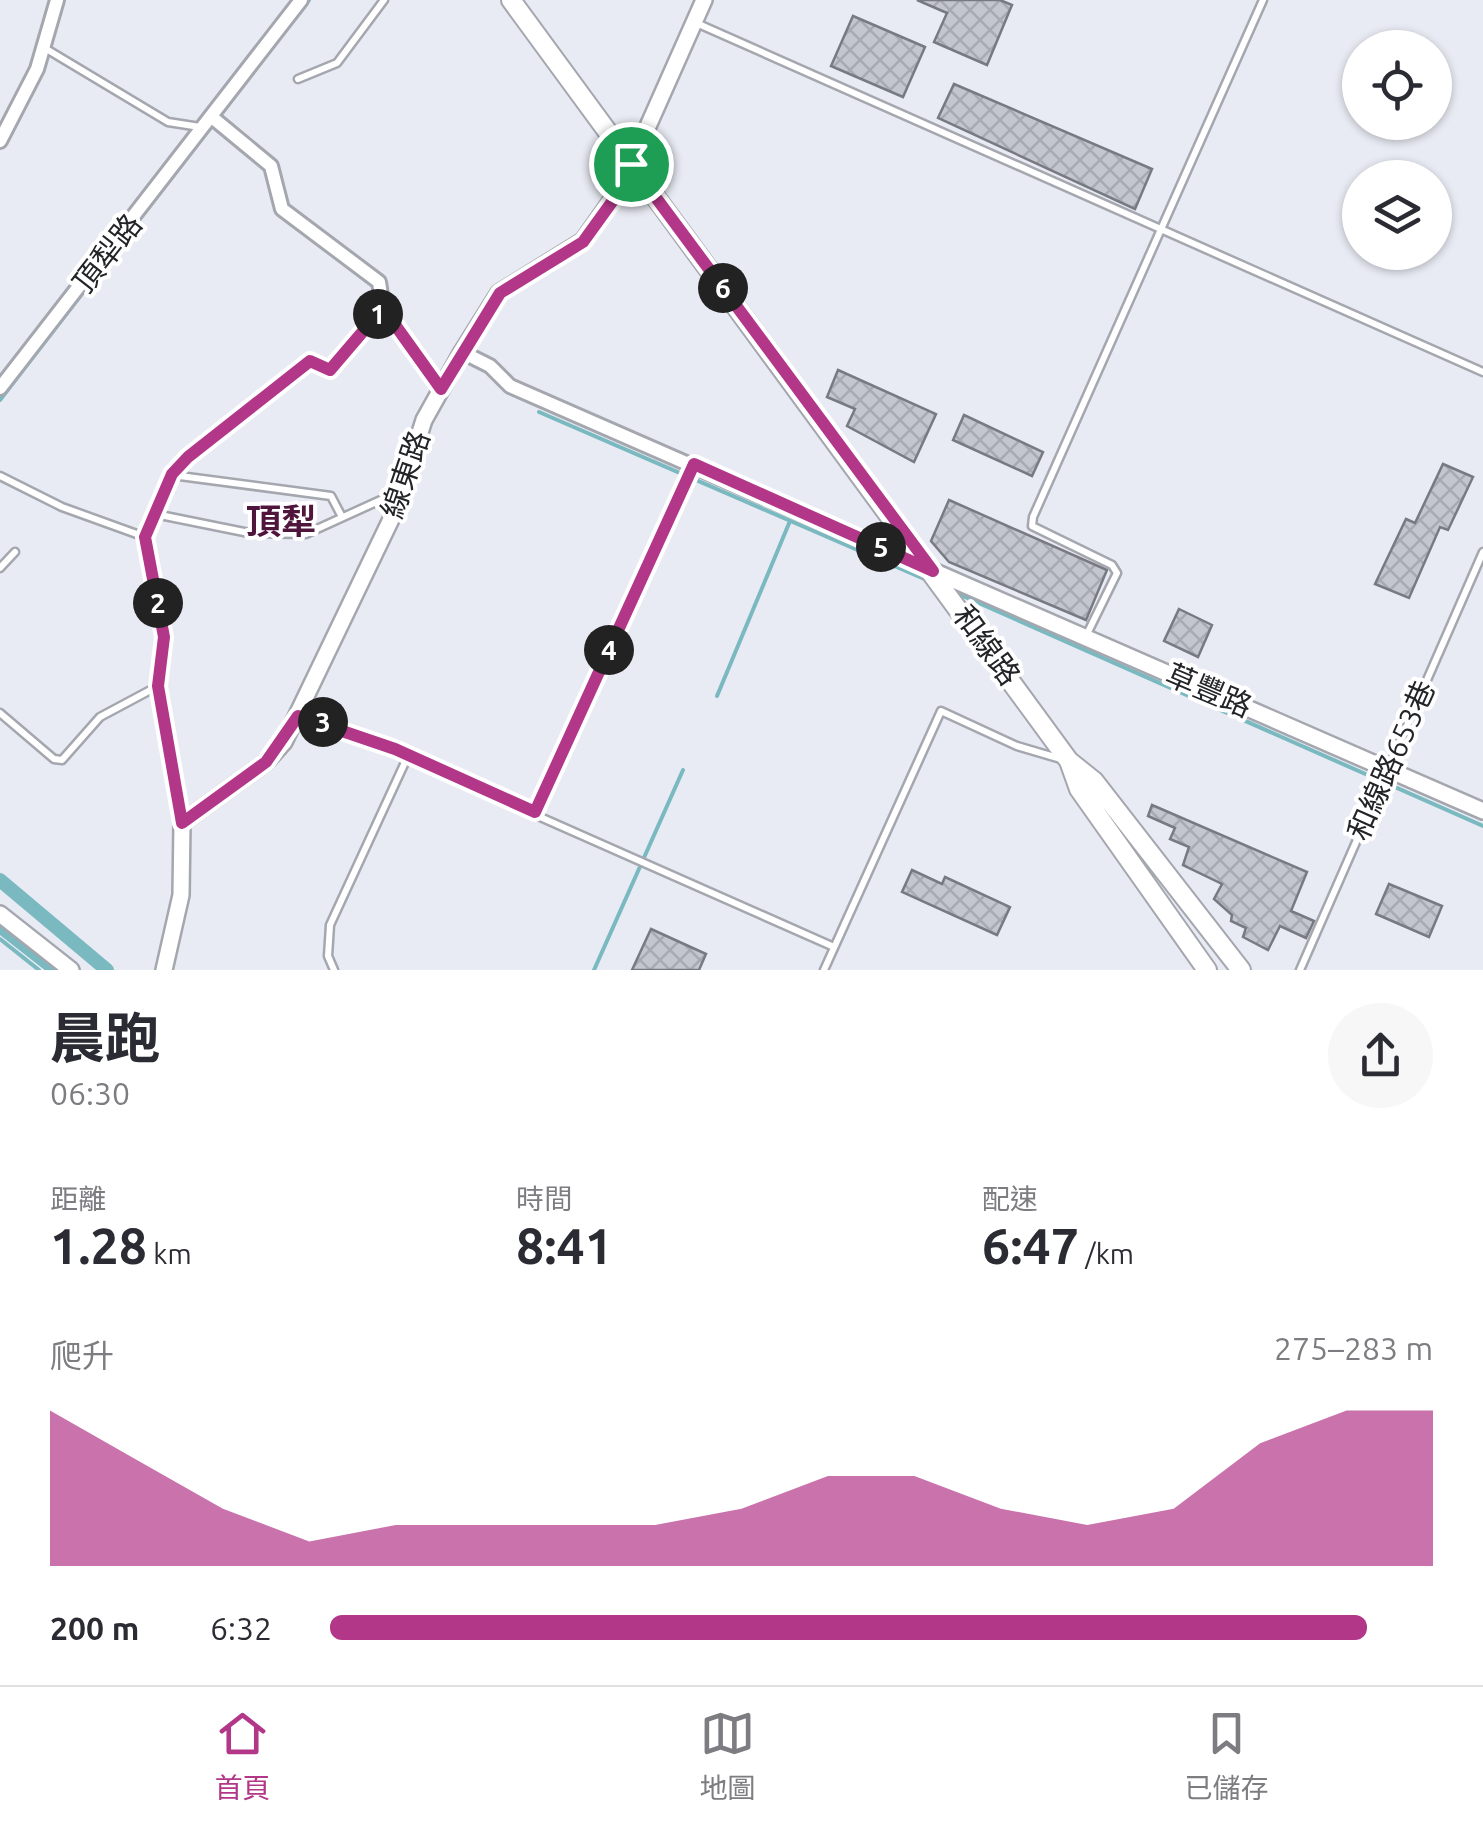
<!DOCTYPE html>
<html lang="zh-TW">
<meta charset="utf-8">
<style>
body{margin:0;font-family:Ubuntu,"Noto Sans TC",sans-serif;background:#f7f7f7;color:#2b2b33;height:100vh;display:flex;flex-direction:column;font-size:38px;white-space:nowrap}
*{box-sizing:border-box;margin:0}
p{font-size:32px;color:#7c7c81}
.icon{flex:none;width:55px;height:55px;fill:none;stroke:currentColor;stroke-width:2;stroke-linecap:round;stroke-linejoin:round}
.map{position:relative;height:970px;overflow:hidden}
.details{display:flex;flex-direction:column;background:#fff;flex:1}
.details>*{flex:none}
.buttons{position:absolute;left:1342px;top:30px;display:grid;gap:20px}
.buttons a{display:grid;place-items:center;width:110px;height:110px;border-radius:50%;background:#fff;box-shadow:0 2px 8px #0004;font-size:50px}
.pin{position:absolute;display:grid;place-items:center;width:85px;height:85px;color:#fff;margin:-42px;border:5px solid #fff;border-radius:50%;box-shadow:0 2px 10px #0007}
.km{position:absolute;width:50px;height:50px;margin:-25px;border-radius:50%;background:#222;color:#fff;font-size:28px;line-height:50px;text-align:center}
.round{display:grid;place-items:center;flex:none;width:105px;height:105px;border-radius:52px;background:#f7f7f7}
.headline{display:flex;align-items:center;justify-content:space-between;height:170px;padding:0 50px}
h1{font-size:55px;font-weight:700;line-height:75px}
.figures{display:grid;grid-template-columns:repeat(3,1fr);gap:15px;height:170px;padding:10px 50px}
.figures div{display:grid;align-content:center}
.figures b{font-size:50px;font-weight:700}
.figures small{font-size:28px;font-weight:400}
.figures p{font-size:28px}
.chart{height:280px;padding:20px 50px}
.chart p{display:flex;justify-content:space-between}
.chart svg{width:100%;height:180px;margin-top:10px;fill:#b33788;opacity:.7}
ul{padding:0 50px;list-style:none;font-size:32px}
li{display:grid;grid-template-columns:160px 120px 1fr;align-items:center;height:75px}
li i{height:25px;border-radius:12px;background:#b33788}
.tab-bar{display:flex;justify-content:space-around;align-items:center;height:140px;border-top:2px solid #e1e1e2;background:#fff;font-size:28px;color:#7c7c81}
.tab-bar a{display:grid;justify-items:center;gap:5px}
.tab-bar .selected{color:#b33788}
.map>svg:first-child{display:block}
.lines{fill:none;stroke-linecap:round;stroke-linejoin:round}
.stream{stroke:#7ab9c0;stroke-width:4}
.canal{stroke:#7ab9c0;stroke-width:14}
.building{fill:url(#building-cross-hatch);stroke:#787a82;stroke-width:2.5}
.service-casing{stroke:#a5a7af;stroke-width:11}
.minor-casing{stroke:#a5a7af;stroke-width:18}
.tertiary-casing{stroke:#a5a7af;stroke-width:20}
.secondary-casing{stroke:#a5a7af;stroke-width:22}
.service{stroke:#fff;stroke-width:6}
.minor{stroke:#fff;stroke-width:12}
.tertiary{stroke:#fff;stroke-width:15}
.secondary{stroke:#fff;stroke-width:18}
.route-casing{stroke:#fff;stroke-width:20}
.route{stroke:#b33788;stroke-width:12}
.labels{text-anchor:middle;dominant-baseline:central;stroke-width:8;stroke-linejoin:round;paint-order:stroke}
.street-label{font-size:30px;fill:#232427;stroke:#fff}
.quarter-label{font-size:35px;font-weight:bold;fill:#50153b;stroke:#fff}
</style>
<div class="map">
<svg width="1483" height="970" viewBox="0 0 1483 970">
<defs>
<pattern id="building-cross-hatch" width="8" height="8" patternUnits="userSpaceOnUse" patternTransform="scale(2.5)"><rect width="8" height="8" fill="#c4c6cf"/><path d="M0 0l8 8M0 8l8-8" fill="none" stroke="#a8aab2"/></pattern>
</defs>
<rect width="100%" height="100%" fill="#e9ebf4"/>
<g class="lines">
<!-- stream -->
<path class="stream" d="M 0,400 L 309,0
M 539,412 L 929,581
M 956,593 L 1483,826
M 717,696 L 790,521
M 0,939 L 39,970
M 594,970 L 683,770"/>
<!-- canal -->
<path class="canal" d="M 0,880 L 107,970
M 0,926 L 56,970"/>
</g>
<!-- building -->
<path class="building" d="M 917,0 L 1000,0 L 1012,5 L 987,65 L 934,42 L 947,13 Z
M 853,16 L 925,47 L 903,97 L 831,66 Z
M 954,84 L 1152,169 L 1135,209 L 938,118 Z
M 838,370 L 936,414 L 914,462 L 847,426 L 855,409 L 827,397 Z
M 964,415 L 1043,452 L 1032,476 L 953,440 Z
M 1443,464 L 1473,477 L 1448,530 L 1440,527 L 1409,598 L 1375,584 L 1406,519 L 1415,523 Z
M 949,500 L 1107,570 L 1086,620 L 949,562 L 931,541 Z
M 1179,609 L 1212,625 L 1198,657 L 1164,641 Z
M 1152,805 L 1307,872 L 1291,911 L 1314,921 L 1306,938 L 1280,926 L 1268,950 L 1243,937 L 1246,928 L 1231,921 L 1232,915 L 1214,899 L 1222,884 L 1183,865 L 1189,847 L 1170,839 L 1175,828 L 1148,816 Z
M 912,870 L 942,884 L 945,877 L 1010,907 L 997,935 L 902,892 Z
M 1389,884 L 1442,906 L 1429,937 L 1376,914 Z
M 651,929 L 706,954 L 699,970 L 632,970 Z"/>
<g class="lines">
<defs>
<path id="service" d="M 694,22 L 1483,372
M 43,47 L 168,122 L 200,127
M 298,79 L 337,63 L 384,0
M 172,475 L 331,496 L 342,517
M 0,476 L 62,507 L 145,537
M 155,514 L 249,533 L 306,534 L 396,493
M 0,568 L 15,552
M 1086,636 L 1117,573 L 1112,565 L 1032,526 L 1033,517 L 1263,0
M 0,713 L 54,759 L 62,760 L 100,717 L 158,686
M 299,716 L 395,749 L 407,758
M 535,813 L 693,465
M 181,821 L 158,686 L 164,637 L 145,537 L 172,474 L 188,457 L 310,361 L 329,370 L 382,309
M 334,970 L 328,956 L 330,925 L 407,758 L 834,947
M 824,970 L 941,711 L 1017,746 L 1061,759
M 1300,970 L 1483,552"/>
<path id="minor" d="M 213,118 L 271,166 L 282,209 L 379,282 L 383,308 L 441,389
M 0,141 L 37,69 L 57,0
M 462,352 L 490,366 L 510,386 L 926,568
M 0,388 L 301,0"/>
<path id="tertiary" d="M 933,571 L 1483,811
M 0,914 L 71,970
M 164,970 L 181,895 L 182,823 L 266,762 L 284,742 L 395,511 L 424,420 L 462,352 L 499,293 L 583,241 L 621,187 L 704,0"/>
<path id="secondary" d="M 511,0 L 1069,761 L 1094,781 L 1241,970
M 1069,761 L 1079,789 L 1207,970"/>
</defs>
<!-- service casing -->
<use href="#service" class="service-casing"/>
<!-- minor casing -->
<use href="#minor" class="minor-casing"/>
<!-- tertiary casing -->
<use href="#tertiary" class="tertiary-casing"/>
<!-- secondary casing -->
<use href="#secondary" class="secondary-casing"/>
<!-- service -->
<use href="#service" class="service"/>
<!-- minor -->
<use href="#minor" class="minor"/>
<!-- tertiary -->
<use href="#tertiary" class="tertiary"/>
<!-- secondary -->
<use href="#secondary" class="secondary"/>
</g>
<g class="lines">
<defs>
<path id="route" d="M 631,164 L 933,571 L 694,464 L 535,812 L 395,749 L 298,716 L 266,762 L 182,823 L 158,686 L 164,637 L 145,537 L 172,474 L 188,457 L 310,361 L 330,370 L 383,308 L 441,389 L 500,293 L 583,242 L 622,188 Z"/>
</defs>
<!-- route casing -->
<use href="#route" class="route-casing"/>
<!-- route -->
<use href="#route" class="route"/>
</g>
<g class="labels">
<!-- street labels -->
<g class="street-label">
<text transform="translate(107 253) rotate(-52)">頂犁路</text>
<text transform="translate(405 474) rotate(-71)">線東路</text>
<text transform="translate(987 645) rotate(54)">和線路</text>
<text transform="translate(1209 690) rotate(23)">草豐路</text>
<text transform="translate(1391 760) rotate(-66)">和線路653巷</text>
</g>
<!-- quarter labels -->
<g class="quarter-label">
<text x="281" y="521">頂犁</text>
</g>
</g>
</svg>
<div class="buttons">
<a><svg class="icon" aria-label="locate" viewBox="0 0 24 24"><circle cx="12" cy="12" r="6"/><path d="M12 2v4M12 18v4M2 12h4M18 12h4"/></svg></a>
<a><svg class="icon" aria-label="layers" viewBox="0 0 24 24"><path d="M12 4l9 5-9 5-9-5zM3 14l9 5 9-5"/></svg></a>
</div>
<div class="pin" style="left:631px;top:164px;background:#1e9e55"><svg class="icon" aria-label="arrive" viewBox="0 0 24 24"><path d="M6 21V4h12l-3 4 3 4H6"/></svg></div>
<b class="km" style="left:378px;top:314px">1</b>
<b class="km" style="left:158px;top:603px">2</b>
<b class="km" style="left:323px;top:722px">3</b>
<b class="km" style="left:609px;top:650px">4</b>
<b class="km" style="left:881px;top:547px">5</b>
<b class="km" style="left:723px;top:288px">6</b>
</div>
<section class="details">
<div class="headline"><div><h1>晨跑</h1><p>06:30</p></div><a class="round"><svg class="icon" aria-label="share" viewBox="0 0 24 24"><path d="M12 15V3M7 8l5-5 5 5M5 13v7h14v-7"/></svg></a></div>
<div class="figures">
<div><p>距離</p><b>1.28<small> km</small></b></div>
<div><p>時間</p><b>8:41</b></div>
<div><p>配速</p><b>6:47<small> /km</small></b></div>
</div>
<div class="chart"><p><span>爬升</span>275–283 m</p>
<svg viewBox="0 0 160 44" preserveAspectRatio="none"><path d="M0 44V6L10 18L20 30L30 38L40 34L50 34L60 34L70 34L80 30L90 22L100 22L110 30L120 34L130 30L140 14L150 6L160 6V44z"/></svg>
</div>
<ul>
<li><b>200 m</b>6:32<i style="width:94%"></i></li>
</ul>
</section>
<nav class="tab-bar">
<a class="selected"><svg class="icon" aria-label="home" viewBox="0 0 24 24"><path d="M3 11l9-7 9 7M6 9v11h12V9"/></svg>首頁</a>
<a><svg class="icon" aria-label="map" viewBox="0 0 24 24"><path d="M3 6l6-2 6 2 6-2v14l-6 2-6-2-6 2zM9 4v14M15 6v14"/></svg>地圖</a>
<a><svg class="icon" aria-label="saved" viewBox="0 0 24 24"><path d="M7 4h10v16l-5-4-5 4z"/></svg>已儲存</a>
</nav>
